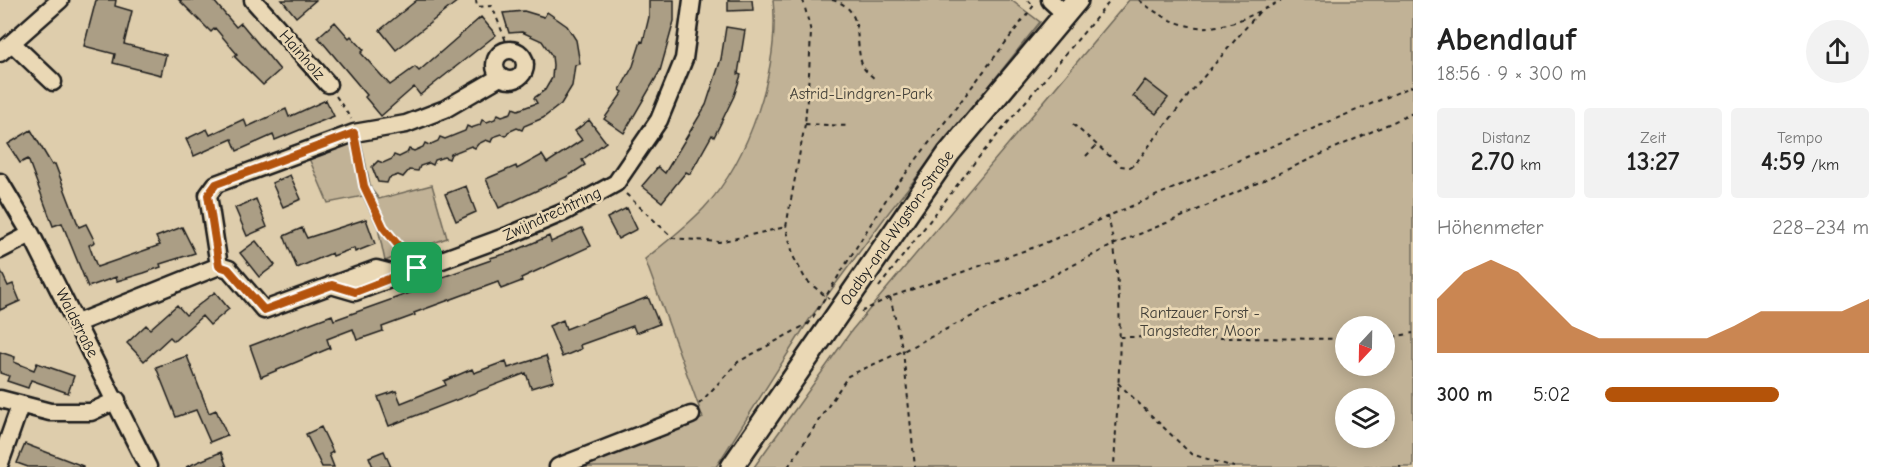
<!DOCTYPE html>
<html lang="de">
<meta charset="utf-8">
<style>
body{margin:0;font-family:"Comic Neue",sans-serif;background:#f2f2f2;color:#222;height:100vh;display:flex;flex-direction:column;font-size:22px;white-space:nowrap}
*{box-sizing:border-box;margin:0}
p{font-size:20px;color:#767676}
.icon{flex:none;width:33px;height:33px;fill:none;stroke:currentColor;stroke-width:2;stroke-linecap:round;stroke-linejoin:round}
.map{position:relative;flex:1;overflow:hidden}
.side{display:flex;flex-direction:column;background:#fff;width:480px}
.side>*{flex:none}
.needle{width:39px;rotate:202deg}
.buttons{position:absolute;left:1335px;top:316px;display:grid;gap:12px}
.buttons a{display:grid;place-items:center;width:60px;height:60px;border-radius:50%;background:#fff;box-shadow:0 3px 15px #0003;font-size:30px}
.pin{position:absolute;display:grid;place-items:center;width:51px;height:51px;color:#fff;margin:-26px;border-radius:12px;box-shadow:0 3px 9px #0006}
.round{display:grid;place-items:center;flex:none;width:63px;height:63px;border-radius:32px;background:#f2f2f2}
.overview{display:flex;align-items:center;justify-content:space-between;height:102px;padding:0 24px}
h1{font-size:33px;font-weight:700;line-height:45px}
.metrics{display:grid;grid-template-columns:repeat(3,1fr);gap:9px;height:102px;padding:6px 24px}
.metrics div{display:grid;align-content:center;border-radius:6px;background:#f2f2f2;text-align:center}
.metrics b{font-size:26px;font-weight:700}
.metrics small{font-size:16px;font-weight:400}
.metrics p{font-size:16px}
.chart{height:168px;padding:12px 24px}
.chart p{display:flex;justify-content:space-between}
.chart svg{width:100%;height:108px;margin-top:6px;fill:#b45309;opacity:.7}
ul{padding:0 24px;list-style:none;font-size:20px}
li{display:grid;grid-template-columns:96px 72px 1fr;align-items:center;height:45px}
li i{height:15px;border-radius:8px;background:#b45309}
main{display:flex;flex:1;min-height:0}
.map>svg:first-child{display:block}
.green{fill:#c1b296;stroke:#6e6759;stroke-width:1.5;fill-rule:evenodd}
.building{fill:#ab9e85;stroke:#1c1c1c;stroke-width:1.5}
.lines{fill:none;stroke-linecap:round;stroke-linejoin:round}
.minor-casing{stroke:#1c1c1c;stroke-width:21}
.major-casing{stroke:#1c1c1c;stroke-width:26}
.path{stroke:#1c1c1c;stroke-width:2;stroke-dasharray:4.5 4.5;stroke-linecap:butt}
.minor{stroke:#ead8b5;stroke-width:16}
.major{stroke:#ead8b5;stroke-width:21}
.route-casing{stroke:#fff;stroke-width:12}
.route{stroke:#b45309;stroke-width:8}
.labels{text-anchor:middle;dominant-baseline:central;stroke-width:5;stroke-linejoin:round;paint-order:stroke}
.street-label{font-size:16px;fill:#1c1c1c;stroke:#ead8b5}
.park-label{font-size:16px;fill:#45423a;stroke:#ead8b5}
</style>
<main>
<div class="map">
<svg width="1413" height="467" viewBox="0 0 1413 467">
<rect width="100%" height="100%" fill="#decdac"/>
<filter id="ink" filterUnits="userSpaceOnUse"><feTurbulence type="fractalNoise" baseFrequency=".0167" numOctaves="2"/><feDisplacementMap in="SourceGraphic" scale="12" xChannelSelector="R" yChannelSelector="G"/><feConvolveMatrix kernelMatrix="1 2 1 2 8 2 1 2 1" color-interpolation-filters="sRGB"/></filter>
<g filter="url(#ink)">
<!-- green -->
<path class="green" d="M 773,0 L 1011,0 L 1040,22 L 889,212 L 809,320 L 716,467 L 585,467 L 703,418 L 645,259 C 665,243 686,227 704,208 C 750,159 780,66 773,0 Z
M 1129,0 L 1413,0 L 1413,467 L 754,467 L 852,330 ZM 1346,327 L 1384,327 L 1384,366 L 1346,366 ZM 1346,399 L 1384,399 L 1384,438 L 1346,438 Z
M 360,138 L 371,189 L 379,199 L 432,185 L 447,238 L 385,261 L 378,228 L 363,196 L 328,203 L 308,156 Z"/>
<!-- building -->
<path class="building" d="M 96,0 L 116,0 L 115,6 L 132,11 L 124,44 L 166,55 L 161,75 L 113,63 L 115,54 L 84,46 Z
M 179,0 L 213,0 L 236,27 L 241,23 L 280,70 L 263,85 L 234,56 L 237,54 L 215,28 L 211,32 Z
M 282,0 L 316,0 L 296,17 Z
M 417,0 L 459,0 L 396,50 L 380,30 Z
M 649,0 L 674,0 L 674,21 L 660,71 L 624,133 L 604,119 L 623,92 L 620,90 L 633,66 L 641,41 L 643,42 L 649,17 Z
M 728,0 L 752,0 L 753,10 L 728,11 Z
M 524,11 L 544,17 L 547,12 L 567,26 L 576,40 L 580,64 L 575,65 L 572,86 L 561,104 L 543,118 L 524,126 L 522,130 L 517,128 L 508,132 L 506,136 L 502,134 L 493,137 L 491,142 L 486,140 L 478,144 L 475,148 L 471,146 L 451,154 L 449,159 L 444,157 L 435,160 L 433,165 L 429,163 L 420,166 L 418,171 L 409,170 L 403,177 L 398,175 L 389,178 L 387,183 L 378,182 L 372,167 L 378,161 L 383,163 L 392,159 L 394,155 L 399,157 L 407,153 L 409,149 L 414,151 L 423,147 L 425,143 L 429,145 L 438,141 L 440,137 L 445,139 L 465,131 L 467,126 L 471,128 L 480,125 L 482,120 L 487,122 L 495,119 L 498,114 L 502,116 L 511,113 L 513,108 L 518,110 L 537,103 L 534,98 L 545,90 L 552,78 L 553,65 L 552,56 L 542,41 L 522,32 L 509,33 L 503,13 Z
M 481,17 L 496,35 L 420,95 L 414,87 L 381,116 L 365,97 L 367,95 L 318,37 L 335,22 L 349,38 L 351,36 L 364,50 L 361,53 L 390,85 L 415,67 L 419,71 Z
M 726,27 L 745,30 L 738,74 L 741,75 L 734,96 L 714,137 L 712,135 L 690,174 L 686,172 L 662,202 L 642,186 L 658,167 L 665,173 L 706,105 L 721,59 Z
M 1145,80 L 1168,98 L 1156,114 L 1133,96 Z
M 326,100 L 334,116 L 275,140 L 273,135 L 237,151 L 232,139 L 194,156 L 186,139 L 207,129 L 210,135 L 244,119 L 247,127 L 286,109 L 289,117 Z
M 589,120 L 606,142 L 582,160 L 585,165 L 568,176 L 499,208 L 486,179 L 516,166 L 517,169 L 542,155 L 547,163 L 582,140 L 575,131 Z
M 31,130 L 52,165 L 55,164 L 79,227 L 86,224 L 95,242 L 89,245 L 97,267 L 160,245 L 156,237 L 182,227 L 195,253 L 160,264 L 161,267 L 144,273 L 117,281 L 116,277 L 88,287 L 62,223 L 53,226 L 28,159 L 20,163 L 8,144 Z
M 290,175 L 301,199 L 283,207 L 272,183 Z
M 466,186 L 476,212 L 456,221 L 445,194 Z
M 256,199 L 267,227 L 247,236 L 235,208 Z
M 627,208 L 637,229 L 618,239 L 607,218 Z
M 366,219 L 375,244 L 355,252 L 354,248 L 333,256 L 332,253 L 297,268 L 284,236 L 302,228 L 307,238 Z
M 582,228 L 591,246 L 521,278 L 522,281 L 501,289 L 498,282 L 414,313 L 415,315 L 382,327 L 383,331 L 357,340 L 353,329 L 327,339 L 330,348 L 261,377 L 250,346 L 332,315 L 334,320 L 421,289 L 420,285 L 491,260 L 490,258 L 512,252 L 549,236 L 551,242 Z
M 256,241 L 275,265 L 259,277 L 240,253 Z
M 0,269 L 8,286 L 13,284 L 20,301 L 0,310 Z
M 215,292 L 229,309 L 210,325 L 202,316 L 174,341 L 170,337 L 144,361 L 127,343 L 146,325 L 150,329 L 177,305 L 186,315 Z
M 648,297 L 659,324 L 636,333 L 633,326 L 580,345 L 581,349 L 562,357 L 549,326 L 563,320 L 566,329 Z
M 0,352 L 15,357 L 14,362 L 34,370 L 37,363 L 74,376 L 68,393 L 31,380 L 28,388 L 7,381 L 9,376 L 0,373 Z
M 187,356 L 209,413 L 216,410 L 227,435 L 210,442 L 196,410 L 176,417 L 156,367 Z
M 546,356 L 554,381 L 531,388 L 526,373 L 389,426 L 378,397 L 396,391 L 401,403 L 446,385 L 444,381 L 472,369 L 474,373 L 506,361 L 508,368 Z
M 321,427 L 333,452 L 329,454 L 334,467 L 322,467 L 306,434 Z
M 25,444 L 83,466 L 83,467 L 28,467 L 17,463 Z
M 384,451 L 391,467 L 373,467 L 369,457 Z
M 221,452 L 227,467 L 186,467 Z"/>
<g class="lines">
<defs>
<path id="minor" d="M 253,0 L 328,84
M 1050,0 L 1065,14
M 12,43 L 53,82
M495 65a15 15 0 1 1 30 0a15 15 0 1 1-30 0Z
M 0,53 L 60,0
M 0,182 L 31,234 L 148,467
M 0,250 L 31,234
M 219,266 L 208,195 L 216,184 L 354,133 L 406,124 L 445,109 L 500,77
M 331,285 L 355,292 L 510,235 L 564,212 L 616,183 L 659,120 L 684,59 L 692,0
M 77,323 L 219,266 L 229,269 L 264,310 L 376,269 L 399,275
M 0,399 L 50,412 L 91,412 L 117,400
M 0,463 L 20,406
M 558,467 L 691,415"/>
<path id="major" d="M 732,467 L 949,153 L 1077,0"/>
</defs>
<!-- minor casing -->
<use href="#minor" class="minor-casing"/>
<!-- major casing -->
<use href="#major" class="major-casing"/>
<!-- path -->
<path class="path" d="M 476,0 L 477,7 L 492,6 L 509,49
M 803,0 L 811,32 L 809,74 L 805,124 L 786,227 L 794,258 L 806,280 L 829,299
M 832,0 C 866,8 853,43 863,67 C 866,72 872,76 876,80
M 1028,0 L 1034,6
M 1139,0 C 1193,43 1227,29 1282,0
M 336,96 L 351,119
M 805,124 L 849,126
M 1073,124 L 1121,166 L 1130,167 L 1135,164 L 1195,87 L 1260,11
M 357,147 C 365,196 377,219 408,257
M 1086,156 L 1097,145
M 626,194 L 673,238 L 719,242 L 786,227
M 1108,216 C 1127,298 1118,384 1114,467
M 879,287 L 974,163 L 1111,0
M 890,297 L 903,351 L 915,467
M 861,312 L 890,297 L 1038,246 L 1413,86
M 808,325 L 887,198 L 1035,4
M 1120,337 L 1346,339
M 1384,339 L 1413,333
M 1118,383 L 1191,454 L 1234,467
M 699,404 L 738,362 L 809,323
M 788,467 L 848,376 L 903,351 L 1115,244 L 1186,215 L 1413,113
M 1399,467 L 1401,467"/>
<!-- minor -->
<use href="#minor" class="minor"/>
<!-- major -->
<use href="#major" class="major"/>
</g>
</g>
<g class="lines" filter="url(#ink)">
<defs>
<path id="route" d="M 354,133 L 364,186 L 383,227 L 417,268 L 355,292 L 332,285 L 264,310 L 228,269 L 219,266 L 208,195 L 216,184 Z"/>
</defs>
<!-- route casing -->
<use href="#route" class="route-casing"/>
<!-- route -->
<use href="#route" class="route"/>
</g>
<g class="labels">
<!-- street labels -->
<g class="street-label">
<text transform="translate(302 55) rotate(49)">Hainholz</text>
<text transform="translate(552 214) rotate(-25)">Zwijndrechtring</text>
<text transform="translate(897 228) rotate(-55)">Oadby-and-Wigston-Straße</text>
<text transform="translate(77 323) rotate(63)">Waldstraße</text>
</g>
<!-- park labels -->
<g class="park-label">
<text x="861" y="94">Astrid-Lindgren-Park</text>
<text x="1200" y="313">Rantzauer Forst -<tspan x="1200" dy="18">Tangstedter Moor</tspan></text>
</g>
</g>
</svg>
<div class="buttons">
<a><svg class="needle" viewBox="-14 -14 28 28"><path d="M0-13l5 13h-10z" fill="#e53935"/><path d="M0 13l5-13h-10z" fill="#767676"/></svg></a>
<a><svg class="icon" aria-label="layers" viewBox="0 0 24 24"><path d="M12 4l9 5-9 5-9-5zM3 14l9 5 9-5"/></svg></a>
</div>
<div class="pin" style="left:417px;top:268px;background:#1e9e55"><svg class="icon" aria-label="arrive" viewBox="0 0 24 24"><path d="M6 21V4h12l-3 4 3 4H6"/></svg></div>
</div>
<section class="side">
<div class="overview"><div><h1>Abendlauf</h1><p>18:56 · 9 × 300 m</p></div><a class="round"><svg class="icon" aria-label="share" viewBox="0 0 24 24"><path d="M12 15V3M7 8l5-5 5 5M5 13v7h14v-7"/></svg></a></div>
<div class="metrics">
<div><p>Distanz</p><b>2.70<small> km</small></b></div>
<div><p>Zeit</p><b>13:27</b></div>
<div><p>Tempo</p><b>4:59<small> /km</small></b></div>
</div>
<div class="chart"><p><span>Höhenmeter</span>228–234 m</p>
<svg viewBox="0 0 160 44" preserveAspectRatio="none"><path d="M0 44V22L10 11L20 6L30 11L40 22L50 33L60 38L70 38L80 38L90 38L100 38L110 33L120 27L130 27L140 27L150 27L160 22V44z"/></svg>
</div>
<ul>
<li><b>300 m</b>5:02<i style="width:66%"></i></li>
</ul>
</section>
</main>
